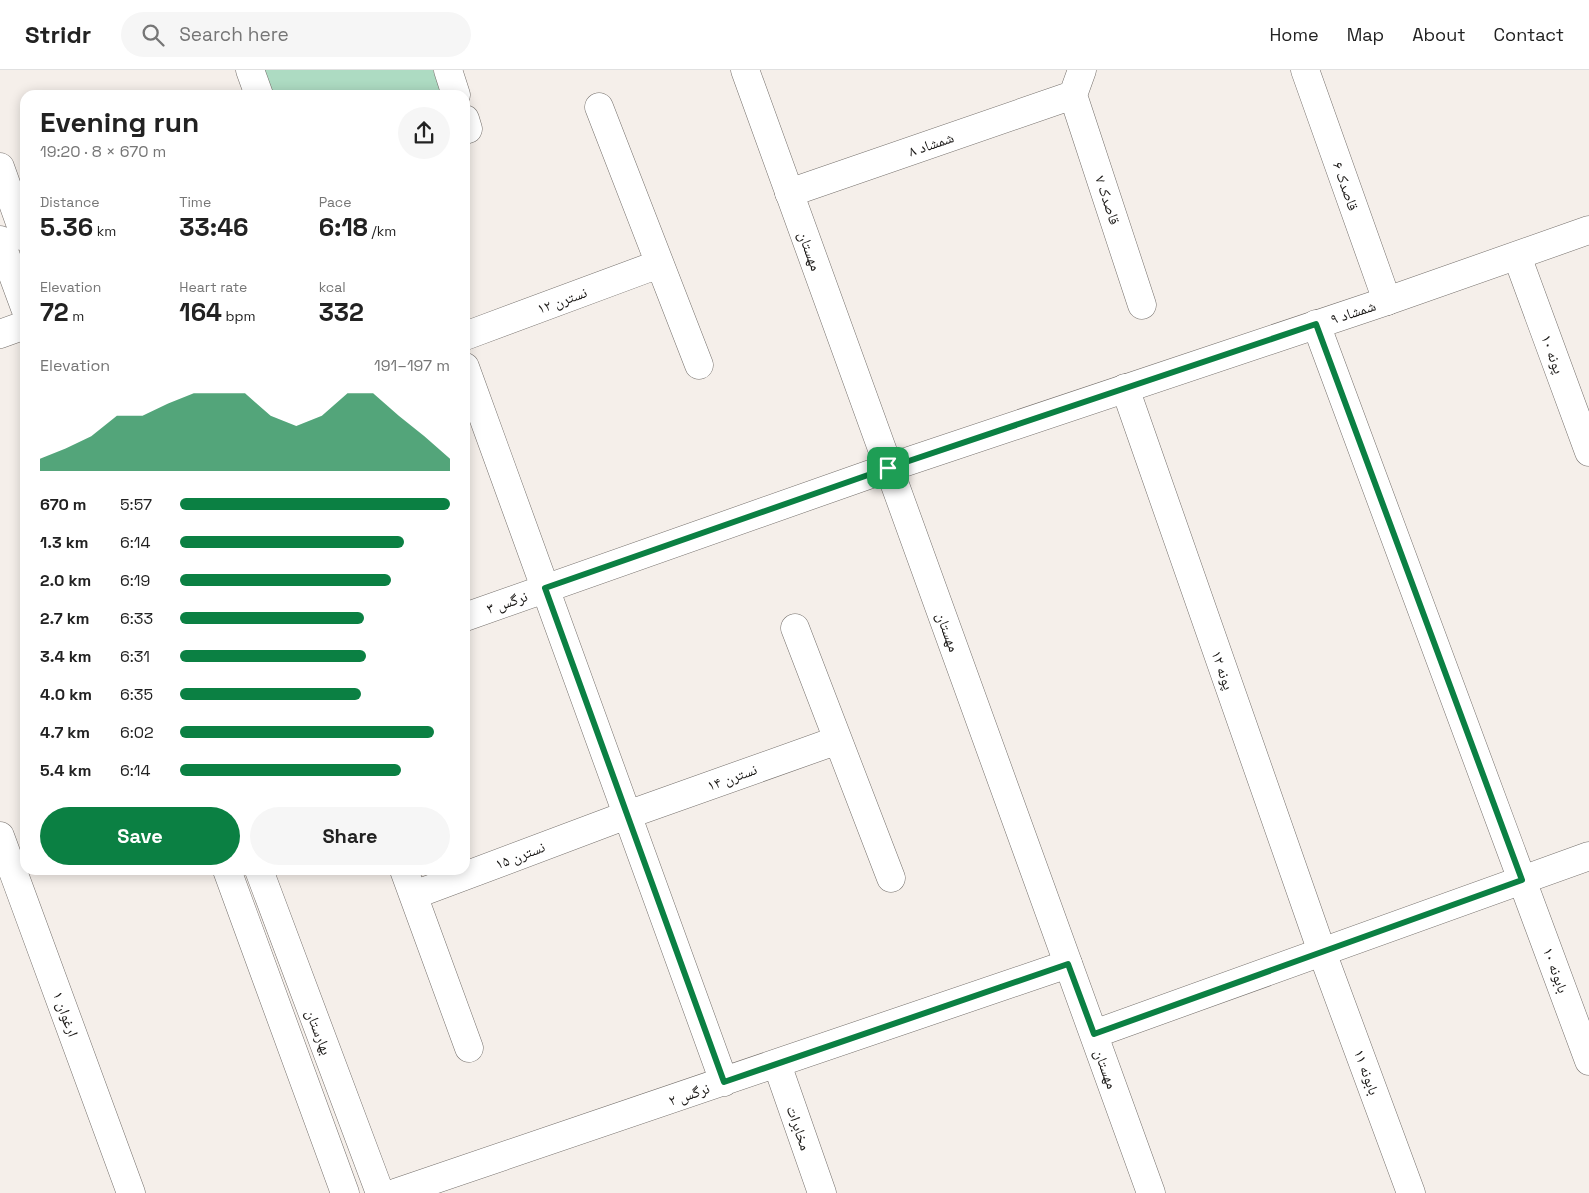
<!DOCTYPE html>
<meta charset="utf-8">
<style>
body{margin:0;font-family:"Space Grotesk","Noto Naskh Arabic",sans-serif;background:#f6f6f6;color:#222;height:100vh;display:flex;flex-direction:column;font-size:19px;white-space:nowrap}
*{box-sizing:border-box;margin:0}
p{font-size:16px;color:#767676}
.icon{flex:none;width:28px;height:28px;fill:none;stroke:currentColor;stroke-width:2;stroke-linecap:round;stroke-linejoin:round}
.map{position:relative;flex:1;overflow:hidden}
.side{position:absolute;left:20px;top:20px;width:450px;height:785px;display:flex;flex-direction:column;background:#fff;border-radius:15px;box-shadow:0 2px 12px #0003}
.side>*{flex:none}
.pin{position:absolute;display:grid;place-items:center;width:42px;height:42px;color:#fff;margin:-21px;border-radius:10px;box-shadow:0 2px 8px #0006}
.round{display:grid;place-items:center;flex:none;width:52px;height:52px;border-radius:26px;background:#f6f6f6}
.head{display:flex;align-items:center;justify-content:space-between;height:85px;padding:0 20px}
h1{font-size:28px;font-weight:700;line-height:38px}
.metrics{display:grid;grid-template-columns:repeat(3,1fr);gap:8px;height:85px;padding:5px 20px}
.metrics div{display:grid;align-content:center}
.metrics b{font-size:25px;font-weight:700}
.metrics small{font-size:14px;font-weight:400}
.metrics p{font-size:14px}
.chart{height:140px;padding:10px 20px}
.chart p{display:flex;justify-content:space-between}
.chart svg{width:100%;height:90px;margin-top:5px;fill:#0b8043;opacity:.7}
.primary-button{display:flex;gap:10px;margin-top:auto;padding:10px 20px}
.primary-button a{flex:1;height:58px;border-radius:30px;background:#0b8043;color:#fff;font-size:20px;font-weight:700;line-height:58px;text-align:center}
.primary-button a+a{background:#f6f6f6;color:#222}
ul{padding:0 20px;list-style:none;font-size:16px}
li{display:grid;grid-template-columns:80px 60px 1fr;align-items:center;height:38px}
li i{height:12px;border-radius:6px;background:#0b8043}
header{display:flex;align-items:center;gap:30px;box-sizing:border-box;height:70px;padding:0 25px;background:#fff;border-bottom:1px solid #e0e0e0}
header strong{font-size:24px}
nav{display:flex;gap:28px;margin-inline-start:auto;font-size:18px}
.search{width:350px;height:45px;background:#f6f6f6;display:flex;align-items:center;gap:12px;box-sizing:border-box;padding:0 18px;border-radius:28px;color:#767676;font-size:19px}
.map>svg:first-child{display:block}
.green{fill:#addbc2}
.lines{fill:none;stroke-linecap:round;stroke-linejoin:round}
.minor-casing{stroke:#746f6b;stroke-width:29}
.tertiary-casing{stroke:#746f6b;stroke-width:29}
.secondary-casing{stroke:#746f6b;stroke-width:29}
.minor{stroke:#fff;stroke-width:28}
.tertiary{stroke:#fff;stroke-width:28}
.secondary{stroke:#fff;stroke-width:28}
.route-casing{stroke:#fff;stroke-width:10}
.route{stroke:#0b8043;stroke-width:6}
.labels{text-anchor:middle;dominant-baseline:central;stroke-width:4.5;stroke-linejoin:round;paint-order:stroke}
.street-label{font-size:15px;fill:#1a1816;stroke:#fff}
</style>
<header>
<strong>Stridr</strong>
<div class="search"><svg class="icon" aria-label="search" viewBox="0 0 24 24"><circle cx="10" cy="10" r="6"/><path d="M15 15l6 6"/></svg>Search here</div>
<nav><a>Home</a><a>Map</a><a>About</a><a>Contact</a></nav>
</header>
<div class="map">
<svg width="1589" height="1123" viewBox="0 0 1589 1123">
<rect width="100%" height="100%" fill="#f5efea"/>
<!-- green -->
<path class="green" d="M 262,0 L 433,0 L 442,25 L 271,25 Z"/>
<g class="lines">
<defs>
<path id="minor" d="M 250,0 L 259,25
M 448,0 L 456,25
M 1305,0 L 1387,231
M 1073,25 L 1142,235
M 1073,25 L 1082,0
M 599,37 L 699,295
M 465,49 L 468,59 L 465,60
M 789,123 L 1073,25
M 1517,186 L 1589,382
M 1316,254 L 1589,991
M 465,266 L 659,194
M 465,297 L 724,1012
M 1125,318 L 1322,882 L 1411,1123
M 465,547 L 888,398
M 795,558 L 891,808
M 0,766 L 131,1123
M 404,800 L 469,978
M 414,825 L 627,745 L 838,670
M 777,994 L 822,1123
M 395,1123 L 1068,894"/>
<path id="tertiary" d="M 745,0 L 1151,1123
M 0,264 L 25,255
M 888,398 L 1387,231 L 1589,160
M 1094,964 L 1589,786"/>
<path id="secondary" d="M 0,97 L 25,167
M 0,170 L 25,238
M 227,800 L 345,1123
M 259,800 L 380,1123"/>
</defs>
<!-- minor casing -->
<use href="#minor" class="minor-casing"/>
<!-- tertiary casing -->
<use href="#tertiary" class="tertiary-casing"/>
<!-- secondary casing -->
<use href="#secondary" class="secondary-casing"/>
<!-- minor -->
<use href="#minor" class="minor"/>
<!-- tertiary -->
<use href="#tertiary" class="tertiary"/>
<!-- secondary -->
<use href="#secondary" class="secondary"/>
</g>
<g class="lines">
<defs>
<path id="route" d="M 1316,254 L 1522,810 L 1094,964 L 1068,894 L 724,1012 L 545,518 L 888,398 Z"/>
</defs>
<!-- route casing -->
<use href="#route" class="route-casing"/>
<!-- route -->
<use href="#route" class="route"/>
</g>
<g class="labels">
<!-- street labels -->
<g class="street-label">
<text transform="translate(931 74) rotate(-19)">شمشاد ۸</text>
<text transform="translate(1346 116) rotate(71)">قاصدک ۶</text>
<text transform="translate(1108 130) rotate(72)">قاصدک ۷</text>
<text transform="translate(810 181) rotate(70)">مهستان</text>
<text transform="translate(562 230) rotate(-20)">نسترن ۱۲</text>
<text transform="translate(1353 242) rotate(-18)">شمشاد ۹</text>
<text transform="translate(1553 284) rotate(70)">پونه ۱۰</text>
<text transform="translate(507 532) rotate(-19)">نرگس ۳</text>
<text transform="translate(948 562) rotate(70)">مهستان</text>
<text transform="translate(1223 600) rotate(71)">پونه ۱۲</text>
<text transform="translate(732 707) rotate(-20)">نسترن ۱۴</text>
<text transform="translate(520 785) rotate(-21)">نسترن ۱۵</text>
<text transform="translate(1556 900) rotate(70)">بابونه ۱۰</text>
<text transform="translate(66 944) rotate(70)">ارغوان ۱</text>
<text transform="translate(319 962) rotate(69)">بهارستان</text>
<text transform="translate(1106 999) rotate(70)">مهستان</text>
<text transform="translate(1367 1002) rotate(70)">بابونه ۱۱</text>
<text transform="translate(689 1024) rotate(-19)">نرگس ۲</text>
<text transform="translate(799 1058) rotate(71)">مخابرات</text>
</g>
</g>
</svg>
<div class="pin" style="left:888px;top:398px;background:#1e9e55"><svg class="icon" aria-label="arrive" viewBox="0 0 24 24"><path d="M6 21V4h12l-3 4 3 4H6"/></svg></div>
<section class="side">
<div class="head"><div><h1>Evening run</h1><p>19:20 · 8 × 670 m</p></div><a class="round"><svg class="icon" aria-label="share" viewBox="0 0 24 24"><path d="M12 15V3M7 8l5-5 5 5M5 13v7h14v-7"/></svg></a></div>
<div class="metrics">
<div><p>Distance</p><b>5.36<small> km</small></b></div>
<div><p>Time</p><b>33:46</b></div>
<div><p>Pace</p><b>6:18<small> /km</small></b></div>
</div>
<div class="metrics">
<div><p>Elevation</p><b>72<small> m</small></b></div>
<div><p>Heart rate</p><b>164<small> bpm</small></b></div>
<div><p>kcal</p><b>332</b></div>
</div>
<div class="chart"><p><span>Elevation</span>191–197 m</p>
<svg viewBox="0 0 160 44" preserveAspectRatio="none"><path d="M0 44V38L10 33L20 27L30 17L40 17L50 11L60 6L70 6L80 6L90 17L100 22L110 17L120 6L130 6L140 17L150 27L160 38V44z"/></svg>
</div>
<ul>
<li><b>670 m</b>5:57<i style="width:100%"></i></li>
<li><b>1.3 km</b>6:14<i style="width:83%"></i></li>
<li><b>2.0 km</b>6:19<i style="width:78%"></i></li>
<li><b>2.7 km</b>6:33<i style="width:68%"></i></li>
<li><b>3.4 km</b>6:31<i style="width:69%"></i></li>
<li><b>4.0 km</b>6:35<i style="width:67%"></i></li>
<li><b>4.7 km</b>6:02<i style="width:94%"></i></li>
<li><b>5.4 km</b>6:14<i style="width:82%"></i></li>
</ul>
<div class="primary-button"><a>Save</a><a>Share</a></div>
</section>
</div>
